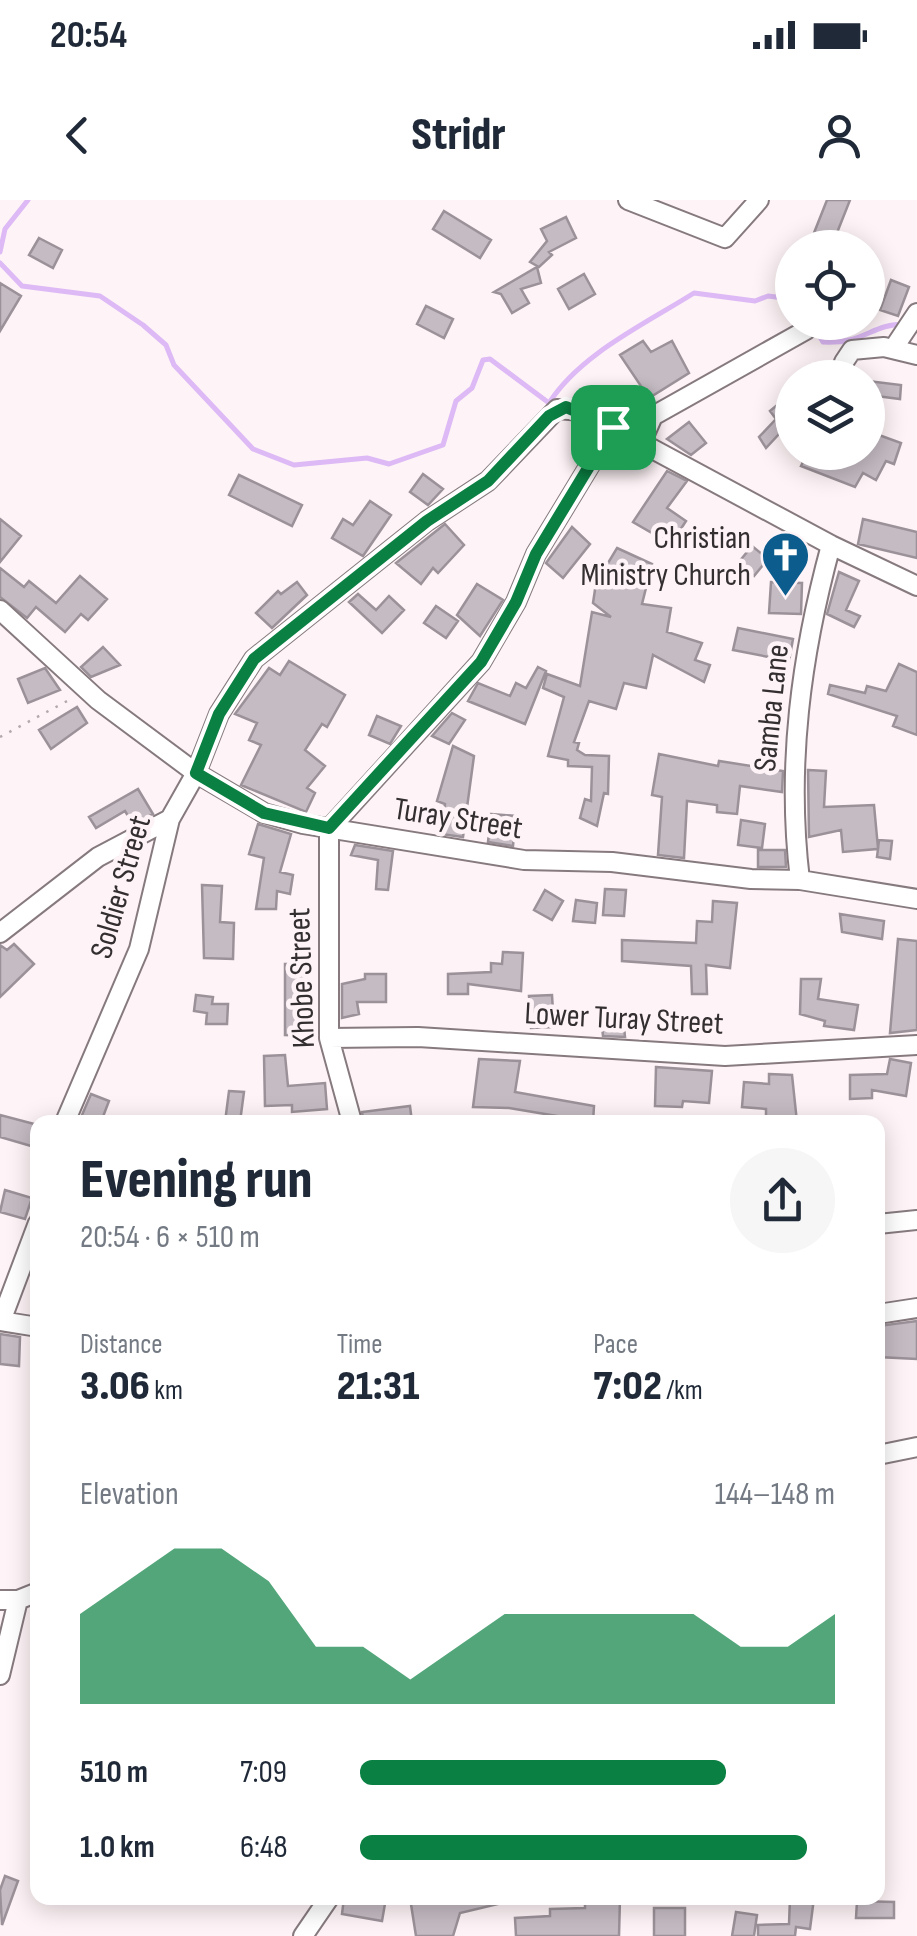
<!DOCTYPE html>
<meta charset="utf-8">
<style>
body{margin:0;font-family:"Sofia Sans Condensed",sans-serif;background:#f6f6f7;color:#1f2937;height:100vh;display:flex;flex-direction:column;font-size:38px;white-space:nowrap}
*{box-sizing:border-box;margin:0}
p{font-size:32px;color:#747a83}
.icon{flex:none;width:55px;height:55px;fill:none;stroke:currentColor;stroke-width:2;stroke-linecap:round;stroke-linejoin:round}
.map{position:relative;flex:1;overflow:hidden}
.panel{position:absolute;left:30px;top:915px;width:855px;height:790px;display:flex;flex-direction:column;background:#fff;border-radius:20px;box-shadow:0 5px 25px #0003}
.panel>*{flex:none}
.controls{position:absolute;left:775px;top:30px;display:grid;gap:20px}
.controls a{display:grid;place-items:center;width:110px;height:110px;border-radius:50%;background:#fff;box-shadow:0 5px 25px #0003;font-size:50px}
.pin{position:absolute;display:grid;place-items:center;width:85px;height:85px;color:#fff;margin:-42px;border-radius:20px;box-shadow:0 5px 15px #0006}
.round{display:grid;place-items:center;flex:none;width:105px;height:105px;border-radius:52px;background:#f6f6f7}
.summary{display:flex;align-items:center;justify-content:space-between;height:170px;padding:0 50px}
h1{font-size:55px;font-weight:800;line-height:75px}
.metrics{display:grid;grid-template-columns:repeat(3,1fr);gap:15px;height:170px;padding:10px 50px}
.metrics div{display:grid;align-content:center}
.metrics b{font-size:42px;font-weight:800}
.metrics small{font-size:28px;font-weight:400}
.metrics p{font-size:28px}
.chart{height:280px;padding:20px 50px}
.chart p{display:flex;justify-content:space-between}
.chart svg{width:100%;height:180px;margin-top:10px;fill:#0b8043;opacity:.7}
ul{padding:0 50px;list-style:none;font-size:32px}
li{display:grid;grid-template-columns:160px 120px 1fr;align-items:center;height:75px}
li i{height:25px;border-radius:12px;background:#0b8043}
.status{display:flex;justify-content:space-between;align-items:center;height:70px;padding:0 50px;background:#fff;direction:ltr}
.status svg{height:28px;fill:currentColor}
header{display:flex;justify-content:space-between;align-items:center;height:130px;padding:0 50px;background:#fff;font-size:45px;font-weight:800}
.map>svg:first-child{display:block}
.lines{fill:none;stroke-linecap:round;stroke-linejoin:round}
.stream{stroke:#ddb9f5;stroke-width:5}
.building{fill:#c5bbc3;stroke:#9b9198;stroke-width:2.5}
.street-casing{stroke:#867a7e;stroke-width:22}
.path{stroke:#b3aaad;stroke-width:2.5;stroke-dasharray:2.5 8;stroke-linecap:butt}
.street{stroke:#fff;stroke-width:18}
.route-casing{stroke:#fff;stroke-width:20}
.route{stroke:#0b8043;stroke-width:12}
.labels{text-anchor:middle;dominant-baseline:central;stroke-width:9;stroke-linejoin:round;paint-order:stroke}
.poi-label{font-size:32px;fill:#332e30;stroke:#fef3f6;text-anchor:end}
.street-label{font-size:32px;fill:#332e30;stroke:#fef3f6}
</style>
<div class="status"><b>20:54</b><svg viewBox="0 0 49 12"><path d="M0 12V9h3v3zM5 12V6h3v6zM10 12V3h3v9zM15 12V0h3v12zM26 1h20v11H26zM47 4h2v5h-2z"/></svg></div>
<header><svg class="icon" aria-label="back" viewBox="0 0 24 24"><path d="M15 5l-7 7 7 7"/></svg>Stridr<svg class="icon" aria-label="person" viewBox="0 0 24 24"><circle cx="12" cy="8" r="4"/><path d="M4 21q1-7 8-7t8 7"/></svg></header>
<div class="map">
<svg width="917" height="1736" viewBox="0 0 917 1736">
<rect width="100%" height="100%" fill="#fef3f6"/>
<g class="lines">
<!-- stream -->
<path class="stream" d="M 0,52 L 5,29 L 28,0
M 0,63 L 22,86 L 100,96 L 143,125 L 166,145 L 174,165 L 253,249 L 294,265 L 367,258 L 389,264 L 443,245 L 456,201 L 472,188 L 483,160 L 490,159 L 549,203 C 580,154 645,124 694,93 L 755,101 L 768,96 L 792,99
M 811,122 L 823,142 C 867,144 869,124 906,124"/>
</g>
<!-- building -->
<path class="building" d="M 827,0 L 850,0 L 831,48 L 808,48 Z
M 444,11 L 491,40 L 480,58 L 433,29 Z
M 566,17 L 576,38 L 549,52 L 552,55 L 539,67 L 530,62 L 547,41 L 541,29 Z
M 39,38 L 62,50 L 53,68 L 29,55 Z
M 537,67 L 541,83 L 521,89 L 529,103 L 512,113 L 501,94 L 494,92 Z
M 584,74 L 595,94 L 569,109 L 558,89 Z
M 891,80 L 909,87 L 898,116 L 880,110 Z
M 0,83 L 21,96 L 0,131 Z
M 426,106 L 453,119 L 444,138 L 417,124 Z
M 643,141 L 651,152 L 672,141 L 689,173 L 649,198 L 620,155 Z
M 868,181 L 901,185 L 900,199 L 868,195 Z
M 792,193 L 792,220 L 766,248 L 759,237 L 776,219 L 770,211 Z
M 689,222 L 706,243 L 691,255 L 667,239 Z
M 868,231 L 901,243 L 894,264 L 886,261 L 876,280 L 863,273 L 855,287 L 801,266 L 808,252 L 868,252 Z
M 667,271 L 687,281 L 667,308 L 686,321 L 671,344 L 633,322 Z
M 423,274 L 443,289 L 428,305 L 410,292 Z
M 239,275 L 302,305 L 292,326 L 229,295 Z
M 370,301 L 391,315 L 363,356 L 332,338 L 343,319 L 353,325 Z
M 0,319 L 21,336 L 0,362 Z
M 863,319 L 917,332 L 917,358 L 858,344 Z
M 445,324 L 464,345 L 438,373 L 433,368 L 421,384 L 396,363 Z
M 572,327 L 590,344 L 563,378 L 546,363 Z
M 752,346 L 768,359 L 754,376 L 738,363 Z
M 617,348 L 652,364 L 642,404 L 671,408 L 667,432 L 702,443 L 695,460 L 710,465 L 704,482 L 653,455 L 646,488 L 624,483 L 616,509 L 589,501 L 574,542 L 579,543 L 577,550 L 585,555 L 609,556 L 608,594 L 604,593 L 597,626 L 580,618 L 585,599 L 591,601 L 592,567 L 568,566 L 568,560 L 548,556 L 564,497 L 543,488 L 547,474 L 580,486 L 592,412 L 611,417 L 593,403 L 596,383 Z
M 0,368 L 24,387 L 29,381 L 56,403 L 80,376 L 107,399 L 88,420 L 81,414 L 65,432 L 36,407 L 27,418 L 0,397 Z
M 839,372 L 859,381 L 846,410 L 860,416 L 854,427 L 827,414 Z
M 297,382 L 307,395 L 272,428 L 256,413 L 278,391 L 281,394 Z
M 771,382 L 802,383 L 801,414 L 769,413 Z
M 477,384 L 503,400 L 480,436 L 457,415 Z
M 358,394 L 376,410 L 389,396 L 404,410 L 382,433 L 349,402 Z
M 436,406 L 458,421 L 446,438 L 424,423 Z
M 738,428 L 793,439 L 789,461 L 733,450 Z
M 103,447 L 120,465 L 91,477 L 81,467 Z
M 289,461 L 345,495 L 327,527 L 322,524 L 305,550 L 325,566 L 307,588 L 315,593 L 306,612 L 241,585 L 261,545 L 249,540 L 257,523 L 235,514 L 269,468 L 280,475 Z
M 899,464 L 917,472 L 917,535 L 893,526 L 897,516 L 828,494 L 830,485 L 865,493 L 867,486 L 886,491 Z
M 538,467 L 546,471 L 525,524 L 468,501 L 478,483 L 510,496 L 516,483 L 526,488 Z
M 45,468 L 60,490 L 28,503 L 18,479 Z
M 77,507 L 87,523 L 51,549 L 39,530 Z
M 452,513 L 465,520 L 449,544 L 432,536 Z
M 377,516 L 401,526 L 390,544 L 369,535 Z
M 453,546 L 474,556 L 463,637 L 441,634 L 445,604 L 437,601 Z
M 659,554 L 718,566 L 719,561 L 783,571 L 782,592 L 740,586 L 737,614 L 717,612 L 717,605 L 687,601 L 684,658 L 658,655 L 662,597 L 652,595 Z
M 808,570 L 826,571 L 824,607 L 874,605 L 878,648 L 879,640 L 892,641 L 890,659 L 877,657 L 878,649 L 843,652 L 841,630 L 809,637 Z
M 138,589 L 153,614 L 133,624 L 125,611 L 96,628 L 89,617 Z
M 491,614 L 516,616 L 513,646 L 488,642 Z
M 741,620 L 765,624 L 762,648 L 738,645 Z
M 258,624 L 291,634 L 280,672 L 293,675 L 290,694 L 277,691 L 276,709 L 256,709 L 264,658 L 249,654 Z
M 355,645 L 393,651 L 388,690 L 376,689 L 378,660 L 351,655 Z
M 758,650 L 785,650 L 786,667 L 758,667 Z
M 202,685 L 222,686 L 220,722 L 234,723 L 233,759 L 204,758 Z
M 605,689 L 626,690 L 624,716 L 603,715 Z
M 545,690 L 563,701 L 552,720 L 534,710 Z
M 576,700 L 597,703 L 595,723 L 573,721 Z
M 713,701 L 737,703 L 730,768 L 706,765 L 707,794 L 692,794 L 691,766 L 622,761 L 622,740 L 696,743 L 697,721 L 712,722 Z
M 840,714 L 884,721 L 882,739 L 842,732 Z
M 898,739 L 917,741 L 917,830 L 890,833 Z
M 14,744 L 34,764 L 0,797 L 0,745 L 7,750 Z
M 503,752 L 523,753 L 521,791 L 468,784 L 468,794 L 448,794 L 448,774 L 491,772 L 491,763 L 502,764 Z
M 285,764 L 306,764 L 310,836 L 285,835 Z
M 365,774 L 386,774 L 386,802 L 357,802 L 359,814 L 342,818 L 342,784 L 365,779 Z
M 801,779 L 821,779 L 818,799 L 858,805 L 854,830 L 824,826 L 825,821 L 800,814 Z
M 196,795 L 213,797 L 212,804 L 228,804 L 227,824 L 206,824 L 207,813 L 194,811 Z
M 552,795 L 554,827 L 531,828 L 529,796 Z
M 623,816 L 625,837 L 603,836 L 601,817 Z
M 285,855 L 288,886 L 325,883 L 327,909 L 292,912 L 292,905 L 265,906 L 264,856 Z
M 479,859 L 520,861 L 515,892 L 594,906 L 593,922 L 509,908 L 473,907 Z
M 890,859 L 911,863 L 906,896 L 872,890 L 872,898 L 850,899 L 850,875 L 887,874 Z
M 656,867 L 712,871 L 709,903 L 683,901 L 682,907 L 655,906 Z
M 769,874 L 792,875 L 797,922 L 766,922 L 766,909 L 742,907 L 744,882 L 769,884 Z
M 229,891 L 244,892 L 240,922 L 225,922 Z
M 91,894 L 109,901 L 101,922 L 82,915 Z
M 410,906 L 412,922 L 364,922 L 362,912 Z
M 0,915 L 38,925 L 38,948 L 0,937 Z
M 5,990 L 32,998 L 25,1019 L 0,1012 Z
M 917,1121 L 917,1159 L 878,1157 L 878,1126 Z
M 0,1134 L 20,1137 L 19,1166 L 0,1164 Z
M 5,1676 L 18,1681 L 2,1725 L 0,1690 Z
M 344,1698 L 386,1698 L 382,1721 L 342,1714 Z
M 410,1698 L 502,1698 L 502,1703 L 460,1713 L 453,1736 L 416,1736 Z
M 585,1698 L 620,1698 L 619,1736 L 516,1736 L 515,1718 L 550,1716 L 550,1709 L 585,1708 Z
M 790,1698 L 814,1698 L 810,1729 L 796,1727 L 795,1736 L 758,1736 L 758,1725 L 789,1724 Z
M 857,1701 L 894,1702 L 894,1718 L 856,1718 Z
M 654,1708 L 685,1708 L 685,1736 L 654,1736 Z
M 736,1712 L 757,1715 L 754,1736 L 732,1736 Z"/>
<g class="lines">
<defs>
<path id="street" d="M 628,0 L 725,38 L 759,0
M 893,149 L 917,113
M 843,178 L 844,162 L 852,150 L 884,147 L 917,155
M 642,241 L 653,216 L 806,130
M 0,410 L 98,500 L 196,573 L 264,613 L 303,624 L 524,660 L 612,662 L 751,679 L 800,680 L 917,699
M 800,680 C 786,566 801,455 831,345
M 0,733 L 98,657 L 170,619
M 329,838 L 418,837 L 725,856 L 917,845
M 65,922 L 139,749 L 170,619 L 196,573 L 219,514 L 254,459 L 427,321 L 488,281 L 557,209 L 582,211 L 831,345 L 917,386
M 352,922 L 329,838 L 329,629 L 481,462 L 516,402 L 536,354 L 613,227
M 878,1024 L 917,1020
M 878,1114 L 917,1108
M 0,1121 L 38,1127
M 1,1121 L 38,1023
M 878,1255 L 917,1247
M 0,1400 L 18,1400 L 38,1392
M 0,1475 L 18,1400
M 303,1736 L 329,1698"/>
</defs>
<!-- street casing -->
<use href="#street" class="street-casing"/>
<!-- path -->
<path class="path" d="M 0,537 L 69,500"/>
<!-- street -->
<use href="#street" class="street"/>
</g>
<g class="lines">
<defs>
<path id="route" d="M 566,207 L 613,227 L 536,354 L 516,402 L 481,462 L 329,628 L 264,613 L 196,573 L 219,514 L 254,459 L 427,321 L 488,281 L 549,216 Z"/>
</defs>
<!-- route casing -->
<use href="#route" class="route-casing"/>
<!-- route -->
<use href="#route" class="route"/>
</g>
<!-- icons -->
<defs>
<symbol id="church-pin" viewBox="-11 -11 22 30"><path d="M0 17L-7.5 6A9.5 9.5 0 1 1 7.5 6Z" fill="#0c5c8e" stroke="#fef3f6"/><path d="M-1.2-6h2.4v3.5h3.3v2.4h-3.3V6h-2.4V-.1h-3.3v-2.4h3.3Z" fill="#fff"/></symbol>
</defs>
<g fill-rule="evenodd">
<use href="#church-pin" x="758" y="328" width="55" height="75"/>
</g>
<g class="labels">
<!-- poi labels -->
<g class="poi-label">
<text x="751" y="338">Christian<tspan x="751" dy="37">Ministry Church</tspan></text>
</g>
<!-- street labels -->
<g class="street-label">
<text transform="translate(772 508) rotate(-84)">Samba Lane</text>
<text transform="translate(458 619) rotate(9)">Turay Street</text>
<text transform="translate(121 687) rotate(-74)">Soldier Street</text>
<text transform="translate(302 778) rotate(-92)">Khobe Street</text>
<text transform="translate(624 819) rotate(3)">Lower Turay Street</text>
</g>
</g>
</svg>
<div class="controls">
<a><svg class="icon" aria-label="locate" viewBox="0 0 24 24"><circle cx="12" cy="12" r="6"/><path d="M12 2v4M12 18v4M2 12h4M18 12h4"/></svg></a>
<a><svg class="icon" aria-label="layers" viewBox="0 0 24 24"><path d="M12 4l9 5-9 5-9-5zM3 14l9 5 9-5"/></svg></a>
</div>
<div class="pin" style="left:613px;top:227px;background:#1e9e55"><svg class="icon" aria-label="arrive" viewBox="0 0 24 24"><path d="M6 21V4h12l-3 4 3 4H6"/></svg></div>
<section class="panel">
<div class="summary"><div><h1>Evening run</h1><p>20:54 · 6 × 510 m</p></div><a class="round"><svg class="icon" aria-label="share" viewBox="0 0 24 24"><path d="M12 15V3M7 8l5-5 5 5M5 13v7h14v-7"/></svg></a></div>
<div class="metrics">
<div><p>Distance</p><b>3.06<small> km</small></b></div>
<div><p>Time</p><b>21:31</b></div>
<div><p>Pace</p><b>7:02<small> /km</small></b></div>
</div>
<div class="chart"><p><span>Elevation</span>144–148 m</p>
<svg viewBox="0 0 160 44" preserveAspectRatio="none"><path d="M0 44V22L10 14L20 6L30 6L40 14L50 30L60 30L70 38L80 30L90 22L100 22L110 22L120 22L130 22L140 30L150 30L160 22V44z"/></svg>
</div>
<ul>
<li><b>510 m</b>7:09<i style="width:77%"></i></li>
<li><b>1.0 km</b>6:48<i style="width:94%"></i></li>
</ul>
</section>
</div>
